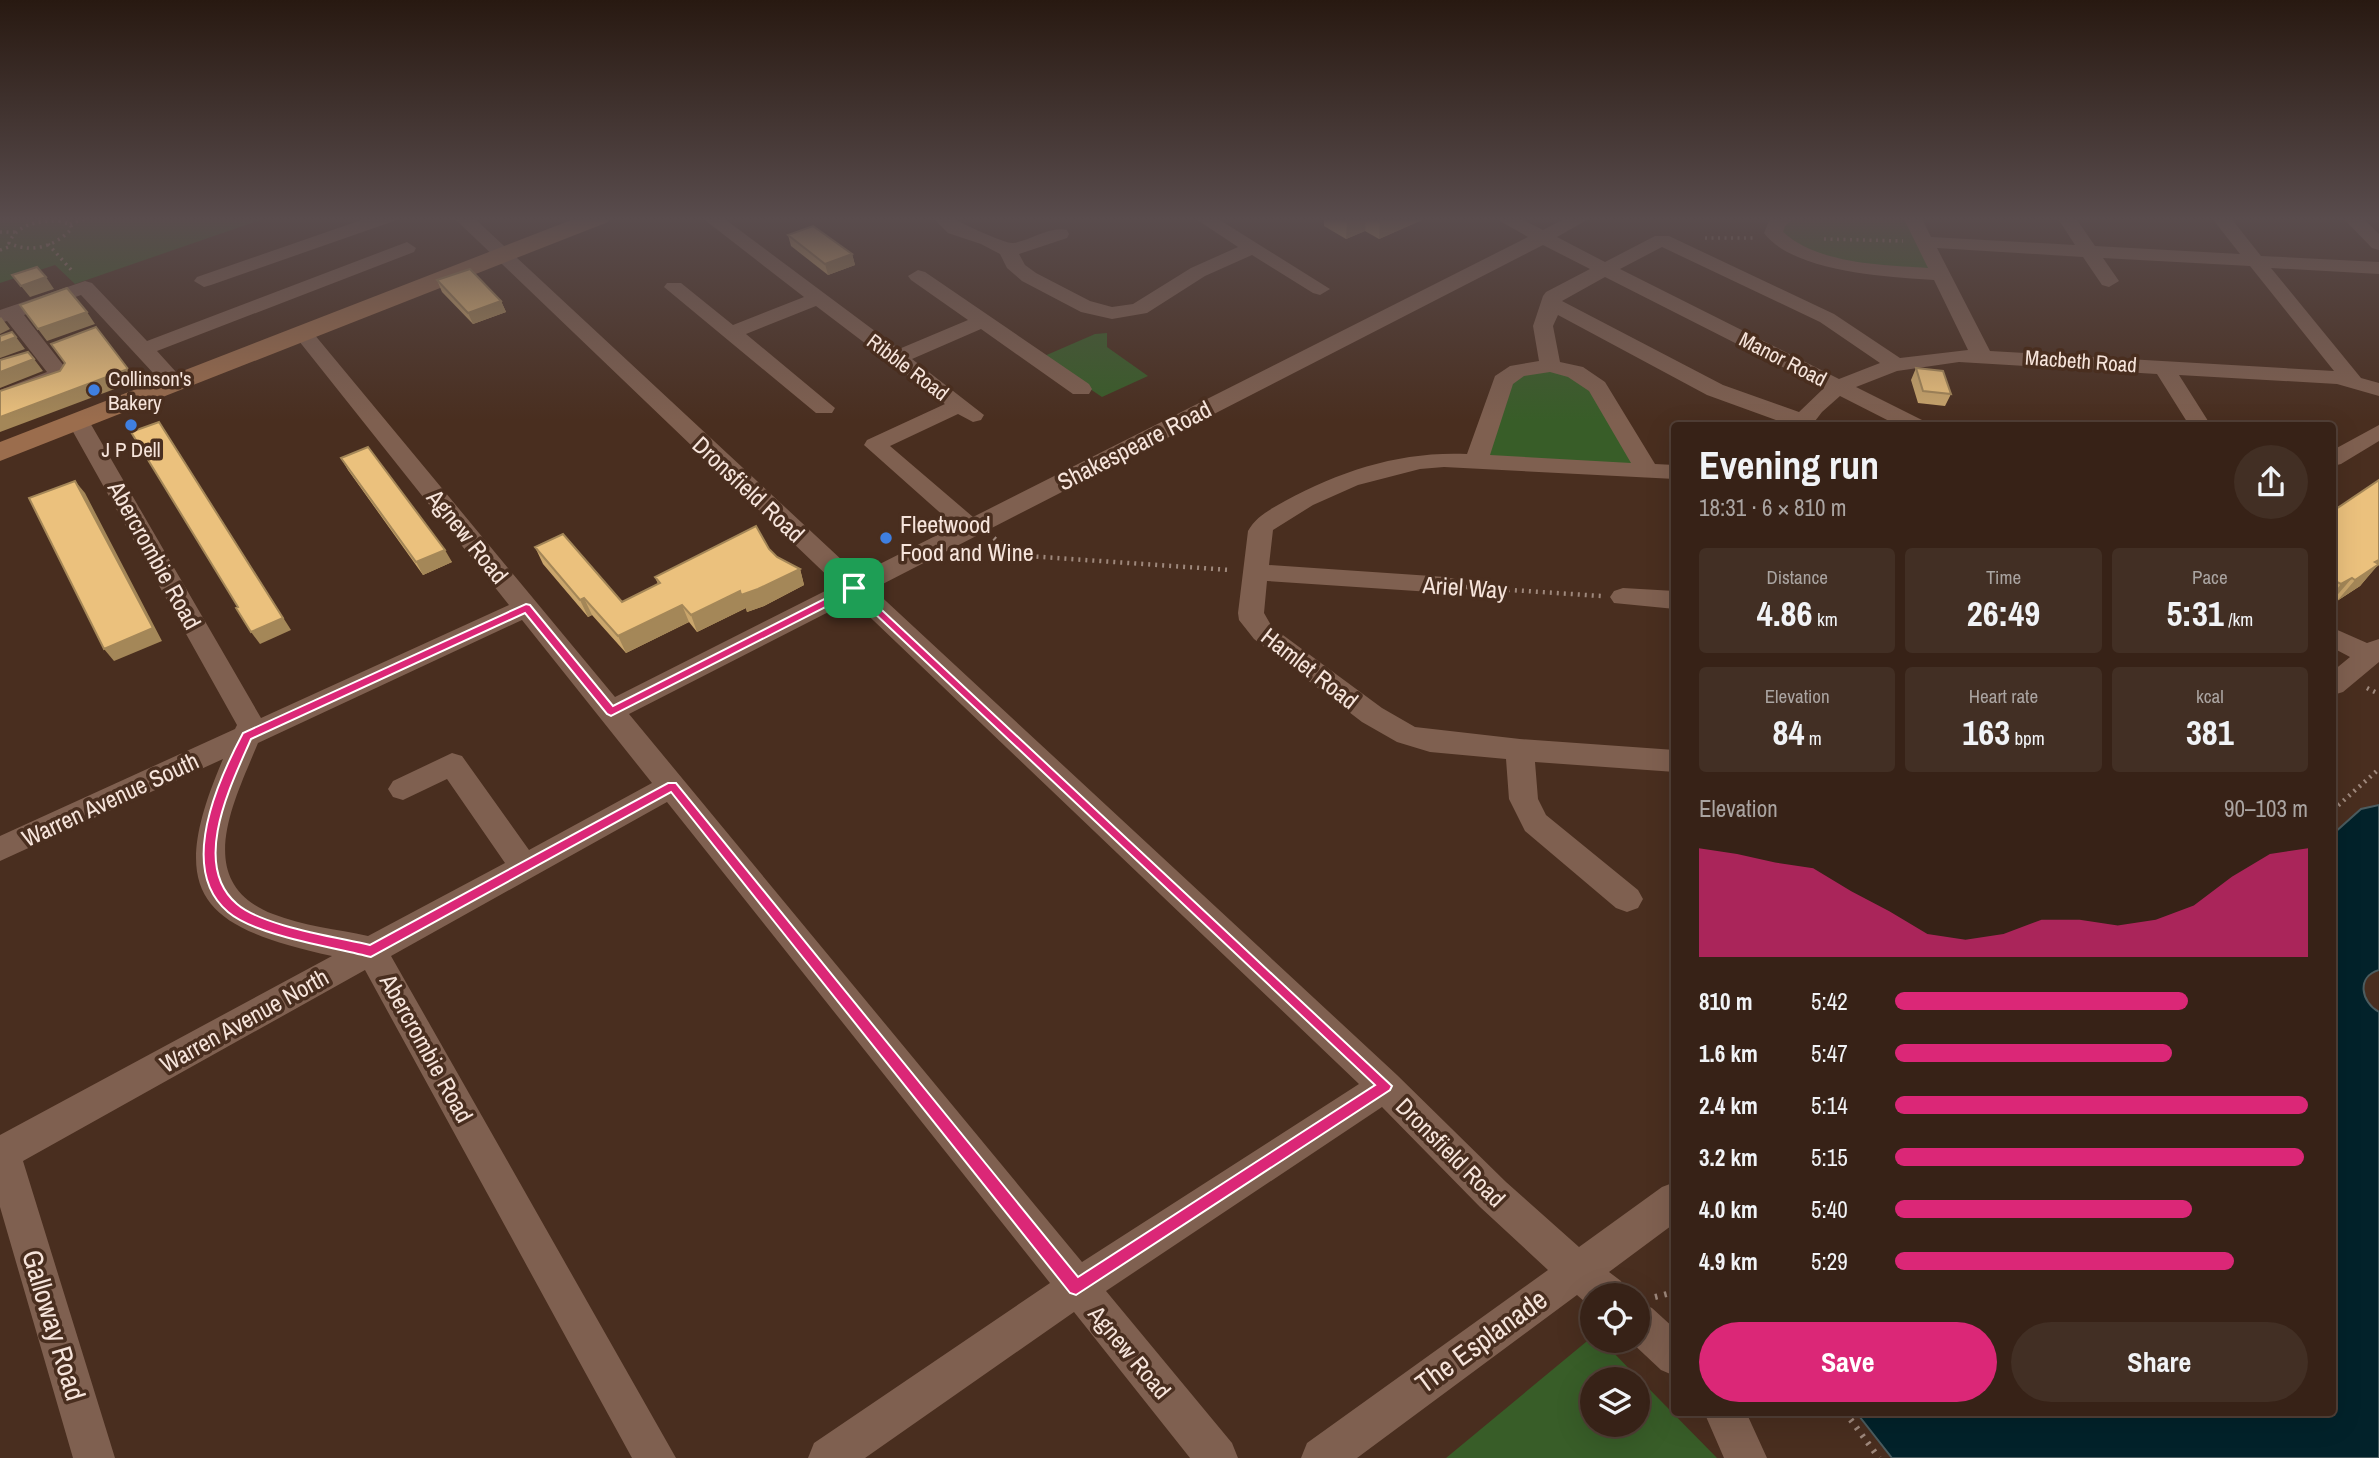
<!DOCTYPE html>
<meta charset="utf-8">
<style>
body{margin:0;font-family:"Archivo Narrow",sans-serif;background:#422f24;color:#f1f3f6;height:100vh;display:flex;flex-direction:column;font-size:26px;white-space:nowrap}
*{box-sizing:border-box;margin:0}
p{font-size:23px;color:#aaa4a1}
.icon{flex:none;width:38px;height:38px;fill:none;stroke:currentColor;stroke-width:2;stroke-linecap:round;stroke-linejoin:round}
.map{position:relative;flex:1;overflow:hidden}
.side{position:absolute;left:1671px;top:422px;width:665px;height:994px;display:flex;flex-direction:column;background:#372217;border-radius:7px;box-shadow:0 7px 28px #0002,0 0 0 2px #513f36}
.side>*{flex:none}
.controls{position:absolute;left:1580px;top:1283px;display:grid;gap:14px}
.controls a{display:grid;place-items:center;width:70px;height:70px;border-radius:50%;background:#372217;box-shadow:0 7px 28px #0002,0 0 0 2px #513f36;font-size:35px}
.pin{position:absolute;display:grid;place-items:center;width:60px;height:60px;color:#fff;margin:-30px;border-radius:14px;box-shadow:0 4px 10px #0006}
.round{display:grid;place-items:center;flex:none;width:74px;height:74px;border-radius:37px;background:#422f24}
.head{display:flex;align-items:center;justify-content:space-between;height:119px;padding:0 28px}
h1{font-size:38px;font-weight:700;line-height:52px}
.figures{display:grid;grid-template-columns:repeat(3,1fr);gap:10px;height:119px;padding:7px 28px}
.figures div{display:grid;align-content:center;border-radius:7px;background:#422f24;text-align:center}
.figures b{font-size:35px;font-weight:700}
.figures small{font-size:19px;font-weight:400}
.figures p{font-size:19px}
.chart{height:196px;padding:14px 28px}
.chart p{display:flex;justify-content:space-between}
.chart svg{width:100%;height:126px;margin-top:7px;fill:#db2777;opacity:.7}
.cta{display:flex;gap:14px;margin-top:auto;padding:14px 28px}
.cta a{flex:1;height:80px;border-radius:42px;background:#db2777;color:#fff;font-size:28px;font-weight:700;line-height:80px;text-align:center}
.cta a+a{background:#422f24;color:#f1f3f6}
ul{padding:0 28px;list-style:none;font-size:23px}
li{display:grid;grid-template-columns:112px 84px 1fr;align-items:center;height:52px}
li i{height:18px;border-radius:9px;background:#db2777}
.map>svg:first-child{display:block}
.green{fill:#385d28;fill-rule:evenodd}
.water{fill:#02222a;stroke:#4b5c5f;stroke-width:2}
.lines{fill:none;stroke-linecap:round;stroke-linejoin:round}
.path-far2{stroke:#9e887c;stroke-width:3.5;stroke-dasharray:2 4.5;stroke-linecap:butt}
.path-far1{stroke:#9e887c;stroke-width:4.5;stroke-dasharray:2 5;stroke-linecap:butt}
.path{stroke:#9e887c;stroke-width:6;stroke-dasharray:2.5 7;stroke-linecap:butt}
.minor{fill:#7f6050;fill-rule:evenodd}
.major{fill:#9b6d4d;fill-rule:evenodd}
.wall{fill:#caa66c}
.shaded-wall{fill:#a48758}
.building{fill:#ebc17d;stroke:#a48758;stroke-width:2}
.route{fill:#db2777;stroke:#fff;stroke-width:2;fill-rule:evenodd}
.shop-dot{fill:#3f7fe0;stroke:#492e1f;stroke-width:2.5}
.labels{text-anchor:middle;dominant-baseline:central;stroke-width:7;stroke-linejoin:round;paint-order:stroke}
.far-street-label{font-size:21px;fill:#f6e4db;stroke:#492e1f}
.far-poi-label{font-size:21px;fill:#f6e4db;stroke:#492e1f;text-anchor:start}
.street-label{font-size:24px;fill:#f6e4db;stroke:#492e1f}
.poi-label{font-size:24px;fill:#f6e4db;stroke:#492e1f;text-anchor:start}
.near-street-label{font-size:28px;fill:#f6e4db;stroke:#492e1f}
</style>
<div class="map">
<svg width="2379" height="1458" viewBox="0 0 2379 1458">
<rect width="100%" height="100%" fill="#492e1f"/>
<!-- green -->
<path class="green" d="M 0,217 L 269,217 L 75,284 L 55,265 L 0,283 Z
M 1787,217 L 1912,217 L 1940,275 L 1817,258 L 1774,228 Z
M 1107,333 L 1107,347 L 1148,376 L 1102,397 L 1042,357 L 1095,334 Z
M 1528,368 L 1582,375 L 1647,470 L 1479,461 L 1500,389 Z
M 1592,1337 L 1592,1340 L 1602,1341 L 1717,1458 L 1446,1458 ZM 1592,1379 L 1638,1379 L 1638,1424 L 1592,1424 Z"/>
<!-- water -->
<path class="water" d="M 2379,805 L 2379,970 C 2356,977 2361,1002 2379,1012 L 2379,1458 L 1892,1458 L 1856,1412 L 2333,1412 L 2333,834 L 2361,809 Z"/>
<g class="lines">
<!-- path-far2 -->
<path class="path-far2" d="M 59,221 L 70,224 L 72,228 C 57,246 31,254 9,243 C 17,223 40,221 59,221 Z
M 70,224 L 89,217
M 0,232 L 16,232
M 1705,238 L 1756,238
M 1824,239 L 1903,241
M 48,244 L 74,273
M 0,250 L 11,246"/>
<!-- path-far1 -->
<path class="path-far1" d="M 994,538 L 1013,555 L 1230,570
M 1466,587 L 1601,596
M 2367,688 L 2379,694
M 2333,810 L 2379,769"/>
<!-- path -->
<path class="path" d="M 1655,1297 L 1675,1292
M 1845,1412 L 1879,1458"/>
<!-- minor -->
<path class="minor" d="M 370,217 L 397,217 L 394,221 L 211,285 L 204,287 L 194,281 L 197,277 Z
M 453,217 L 473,217 L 858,575 L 955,526 L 864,445 L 867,440 L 945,404 L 816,306 L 746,334 L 835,408 L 832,413 L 816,413 L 664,287 L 667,283 L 681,283 L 733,325 L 804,297 L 701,217 L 722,217 L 899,349 L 968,320 L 911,280 L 908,276 L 918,270 L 925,272 L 1089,384 L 1092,389 L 1089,394 L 1073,394 L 981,329 L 912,359 L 984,415 L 981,420 L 973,422 L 958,414 L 890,446 L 973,517 L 1528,237 L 1493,217 L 1517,217 L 1543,230 L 1568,217 L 1592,217 L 1557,237 L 1605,262 L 1655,236 L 1669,236 L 1834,314 L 1900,358 L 1968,350 L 1934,280 C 1888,277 1793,272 1764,233 L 1770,219 L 1796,217 L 1785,226 L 1783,232 C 1818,264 1883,265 1928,268 L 1903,217 L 1921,217 L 1931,237 L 2075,245 L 2057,217 L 2075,217 L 2095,246 L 2240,254 L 2211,217 L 2230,217 L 2261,256 L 2379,262 L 2379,274 L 2271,268 L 2361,378 L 2379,383 L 2379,396 L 2337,384 L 2179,375 L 2210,424 L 2189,425 L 2157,374 L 1959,362 L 1897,371 L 1856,387 L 1922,420 L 1925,425 L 1897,425 L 1840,396 L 1822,412 L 1812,425 L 1790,425 L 1707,395 L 1558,315 L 1553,326 L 1560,362 L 1583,367 L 1605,382 L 1655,464 L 1675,465 L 1675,479 L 1444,467 L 1420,469 L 1358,485 L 1313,505 L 1273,530 L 1269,565 L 1446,577 L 1455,579 L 1459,585 L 1455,591 L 1446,593 L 1267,581 L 1264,613 L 1272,627 L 1382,708 L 1415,727 L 1520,739 L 1675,750 L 1675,772 L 1535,762 L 1538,799 L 1546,815 L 1638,890 L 1643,899 L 1638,908 L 1627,912 L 1616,908 L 1525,831 L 1509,799 L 1506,759 L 1430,752 L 1397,742 L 1362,722 L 1254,639 L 1239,620 L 1238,613 L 1248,531 C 1256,516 1271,509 1285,501 C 1342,470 1402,451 1467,454 L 1495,376 L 1510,366 L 1539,361 L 1533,326 L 1543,296 L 1546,292 L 1590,269 L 1543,245 L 873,589 L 1397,1075 L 1506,1182 L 1579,1247 L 1662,1187 L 1675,1182 L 1675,1223 L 1609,1272 L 1621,1281 L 1626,1295 L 1592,1295 L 1592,1308 L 1577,1295 L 1357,1458 L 1301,1458 L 1307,1443 L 1548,1270 L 1480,1207 L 1382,1107 L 1106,1291 L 1232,1443 L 1238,1458 L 1190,1458 L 1074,1312 L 865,1458 L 808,1458 L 814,1443 L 1050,1283 L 667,802 L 391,956 L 676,1458 L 632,1458 L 365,970 L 23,1161 L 115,1458 L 73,1458 L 0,1207 L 0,1135 L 332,956 C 198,927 166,892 223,759 L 0,861 L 0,836 L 235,729 L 237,725 L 67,421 L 70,416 L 86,416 L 89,421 L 261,718 L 509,605 L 295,336 L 292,332 L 295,328 L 309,328 L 615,697 L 837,585 ZM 1662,247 L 1820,322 L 1880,363 L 1839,379 L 1620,269 ZM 1937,248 L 2083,257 L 2102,285 L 2109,287 L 2119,281 L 2103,258 L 2250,266 L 2334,371 L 1990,351 ZM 1605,277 L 1824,388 L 1799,412 L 1723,385 L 1562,301 ZM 1550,372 L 1568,377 L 1589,391 L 1631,463 L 1490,455 L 1513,384 L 1524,376 ZM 852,600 L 1359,1084 L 1082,1262 L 629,714 ZM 522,620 L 652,783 L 529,850 L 462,756 L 452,753 L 393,781 L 388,789 L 393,797 L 403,800 L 447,779 L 505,863 L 368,936 C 337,929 303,926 273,914 C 191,882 234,802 258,743 Z
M 932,217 L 952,217 C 959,223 1006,244 1013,243 C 1031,241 1048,226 1067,230 L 1069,234 L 1067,238 L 1019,254 L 1025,265 L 1036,273 L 1090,301 L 1112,307 L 1133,304 L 1191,268 L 1238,247 L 1193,217 L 1215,217 L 1330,289 L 1320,295 L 1313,293 L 1252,255 L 1205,276 L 1147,313 L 1112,319 L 1081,312 L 1022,281 L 1007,268 L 1000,254 L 981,244 L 948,233 Z
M 2342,217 L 2362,217 L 2379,234 L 2379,250 L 2372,248 Z
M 407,242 L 416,248 L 414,252 L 157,351 L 186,383 L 183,388 L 167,388 L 81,295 L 24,315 L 71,375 L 68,380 L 0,404 L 0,390 L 47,372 L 7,321 L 0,323 L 0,310 L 85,281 L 92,283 L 147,341 Z
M 2379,425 L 2379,441 L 2341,464 L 2333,466 L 2333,450 Z
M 1623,588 L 1675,591 L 1675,609 L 1614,603 L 1610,597 L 1614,591 Z
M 2333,628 L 2367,643 L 2379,639 L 2379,662 L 2343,692 L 2333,695 L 2333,671 L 2350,657 L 2333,648 Z
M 1638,1302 L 1652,1308 L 1675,1329 L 1675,1376 L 1661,1370 L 1629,1340 L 1638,1340 Z
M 1704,1412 L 1746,1412 L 1767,1458 L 1724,1458 Z"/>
<!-- major -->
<path class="major" d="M 579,217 L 611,217 L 608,222 L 0,461 L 0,442 Z"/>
</g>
<!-- wall -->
<path class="wall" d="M 1324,217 L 1424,217 L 1424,219 L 1379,239 L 1365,231 L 1346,239 L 1324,226 Z
M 788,235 L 852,254 L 855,265 L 828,275 L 791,246 Z
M 437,280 L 501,301 L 506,312 L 473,324 L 442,292 Z
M 1916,368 L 1951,394 L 1945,406 L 1918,403 L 1911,380 Z
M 341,458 L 452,562 L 423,575 L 348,470 Z
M 2333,511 L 2379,563 L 2360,586 L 2337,601 L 2333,600 Z
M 535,547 L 622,602 L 658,584 L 655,577 L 769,549 L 777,557 L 800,569 L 804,585 L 764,606 L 747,612 L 746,608 L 697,632 L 689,622 L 626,653 L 592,615 L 588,617 L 543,564 Z"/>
<!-- shaded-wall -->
<path class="shaded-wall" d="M 1358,217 L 1366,217 L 1365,231 L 1346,239 L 1347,222 Z
M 1391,217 L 1424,217 L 1424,219 L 1379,239 L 1380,222 Z
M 852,254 L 855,265 L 828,275 L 825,264 Z
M 46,277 L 54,289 L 30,297 L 21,286 Z
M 501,301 L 506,312 L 473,324 L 468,313 Z
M 87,312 L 95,324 L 47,341 L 38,329 Z
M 1,317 L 10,329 L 0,334 L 0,318 Z
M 16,337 L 25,349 L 0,358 L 0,343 Z
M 34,359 L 43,371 L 0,388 L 0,372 Z
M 128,369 L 136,381 L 0,432 L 0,417 Z
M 159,422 L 167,434 L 291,630 L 260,644 L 251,632 Z
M 75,481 L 85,493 L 162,641 L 114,661 L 104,649 Z
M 445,550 L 452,562 L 423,575 L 416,562 Z
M 2379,552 L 2379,563 L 2377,566 L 2379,564 L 2360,586 L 2337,601 Z
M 800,569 L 804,585 L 764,606 L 747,612 L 746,608 L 697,632 L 691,615 L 740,591 Z
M 2352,578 L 2333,600 L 2333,594 L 2341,584 Z
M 584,598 L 592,615 L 588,617 L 580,600 Z
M 682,605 L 689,622 L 626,653 L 618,636 Z"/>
<!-- building -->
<path class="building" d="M 1339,217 L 1358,217 L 1347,222 Z
M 1372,217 L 1391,217 L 1380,222 Z
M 813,226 L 852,254 L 825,264 L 788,235 Z
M 37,267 L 46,277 L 21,286 L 12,275 Z
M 470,269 L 501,301 L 468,313 L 437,280 Z
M 67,288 L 87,312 L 38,329 L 20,305 Z
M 96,327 L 128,369 L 0,417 L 0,391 L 60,371 L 65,363 L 51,344 Z
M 12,332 L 16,337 L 0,343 L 0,336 Z
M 28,352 L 34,359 L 0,372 L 0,360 Z
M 1916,368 L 1943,371 L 1951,394 L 1923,391 Z
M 159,422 L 283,618 L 251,632 L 236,608 L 238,607 L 131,432 Z
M 368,447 L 445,550 L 416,562 L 341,458 Z
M 2379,480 L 2379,560 L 2375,562 L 2379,564 L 2355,580 L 2352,578 L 2341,584 L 2333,580 L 2333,511 Z
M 75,481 L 153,628 L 104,649 L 29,498 Z
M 756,526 L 769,549 L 777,557 L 800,569 L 758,589 L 741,595 L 740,591 L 691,615 L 682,605 L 618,636 L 584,598 L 580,600 L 535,547 L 563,534 L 622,602 L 660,583 L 655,577 Z"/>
<!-- sky -->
<linearGradient id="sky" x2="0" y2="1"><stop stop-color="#281911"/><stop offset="0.52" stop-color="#594c4d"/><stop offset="1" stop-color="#594c4d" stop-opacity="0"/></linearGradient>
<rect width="2379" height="421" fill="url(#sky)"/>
<!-- route -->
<path class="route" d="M 854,584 L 1392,1086 L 1390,1090 L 1076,1295 L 1070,1293 L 671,792 L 371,957 C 334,947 256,936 228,912 C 177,869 218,780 243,733 L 526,604 L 530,605 L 613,706 ZM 853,593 L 1375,1085 L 1078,1277 L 676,783 L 668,783 L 370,945 C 336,937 262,926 237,904 C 190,864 232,783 251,739 L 525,613 L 607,714 L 611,716 Z"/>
<!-- markers -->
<g class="shop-dot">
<circle cx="94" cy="390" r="7"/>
<circle cx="131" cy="425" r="7"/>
<circle cx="886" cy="538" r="7"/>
</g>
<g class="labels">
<!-- far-street labels -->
<g class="far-street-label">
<text transform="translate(1783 359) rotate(27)">Manor Road</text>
<text transform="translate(2081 361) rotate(4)">Macbeth Road</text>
<text transform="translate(908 367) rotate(37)">Ribble Road</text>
</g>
<!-- far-poi labels -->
<g class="far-poi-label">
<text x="108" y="378">Collinson's<tspan x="108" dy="24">Bakery</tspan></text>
<text x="131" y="449" text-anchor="middle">J P Dell</text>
</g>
<!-- street labels -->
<g class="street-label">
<text transform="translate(1134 445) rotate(-27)">Shakespeare Road</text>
<text transform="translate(749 489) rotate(43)">Dronsfield Road</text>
<text transform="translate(468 536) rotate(51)">Agnew Road</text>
<text transform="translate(155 555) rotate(61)">Abercrombie Road</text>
<text transform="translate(1465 587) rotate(4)">Ariel Way</text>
<text transform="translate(1310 668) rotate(38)">Hamlet Road</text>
<text transform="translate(110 799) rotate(-25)">Warren Avenue South</text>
<text transform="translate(244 1020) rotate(-29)">Warren Avenue North</text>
<text transform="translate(427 1048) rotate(61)">Abercrombie Road</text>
<text transform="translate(1451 1152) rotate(45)">Dronsfield Road</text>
<text transform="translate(1130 1352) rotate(50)">Agnew Road</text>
</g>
<!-- poi labels -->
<g class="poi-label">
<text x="900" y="524">Fleetwood<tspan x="900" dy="28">Food and Wine</tspan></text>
</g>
<!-- near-street labels -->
<g class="near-street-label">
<text transform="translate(54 1325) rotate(73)">Galloway Road</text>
<text transform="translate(1481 1341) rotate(-36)">The Esplanade</text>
</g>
</g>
</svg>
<div class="controls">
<a><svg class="icon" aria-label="locate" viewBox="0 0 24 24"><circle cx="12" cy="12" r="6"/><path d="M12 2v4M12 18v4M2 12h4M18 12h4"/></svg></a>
<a><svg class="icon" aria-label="layers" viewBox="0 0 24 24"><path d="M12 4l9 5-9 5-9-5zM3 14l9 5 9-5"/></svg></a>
</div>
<div class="pin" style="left:854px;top:588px;background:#1e9e55"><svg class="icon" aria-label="arrive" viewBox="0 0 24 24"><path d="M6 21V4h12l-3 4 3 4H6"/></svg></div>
<section class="side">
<div class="head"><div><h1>Evening run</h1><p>18:31 · 6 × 810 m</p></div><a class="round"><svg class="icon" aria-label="share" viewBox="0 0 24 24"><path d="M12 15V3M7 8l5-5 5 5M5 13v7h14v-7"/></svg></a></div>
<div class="figures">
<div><p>Distance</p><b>4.86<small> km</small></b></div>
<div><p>Time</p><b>26:49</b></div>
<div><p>Pace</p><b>5:31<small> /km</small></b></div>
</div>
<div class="figures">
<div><p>Elevation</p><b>84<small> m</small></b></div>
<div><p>Heart rate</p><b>163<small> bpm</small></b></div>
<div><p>kcal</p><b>381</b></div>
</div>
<div class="chart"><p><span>Elevation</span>90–103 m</p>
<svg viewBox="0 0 160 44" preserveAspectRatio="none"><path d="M0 44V6L10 8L20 11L30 13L40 21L50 28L60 36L70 38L80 36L90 31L100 31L110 33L120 31L130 26L140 16L150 8L160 6V44z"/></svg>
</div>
<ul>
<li><b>810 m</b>5:42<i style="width:71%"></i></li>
<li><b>1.6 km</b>5:47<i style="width:67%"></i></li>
<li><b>2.4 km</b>5:14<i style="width:100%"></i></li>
<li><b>3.2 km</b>5:15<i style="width:99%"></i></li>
<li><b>4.0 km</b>5:40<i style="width:72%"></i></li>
<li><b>4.9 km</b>5:29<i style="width:82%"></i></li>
</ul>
<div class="cta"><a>Save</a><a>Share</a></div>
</section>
</div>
